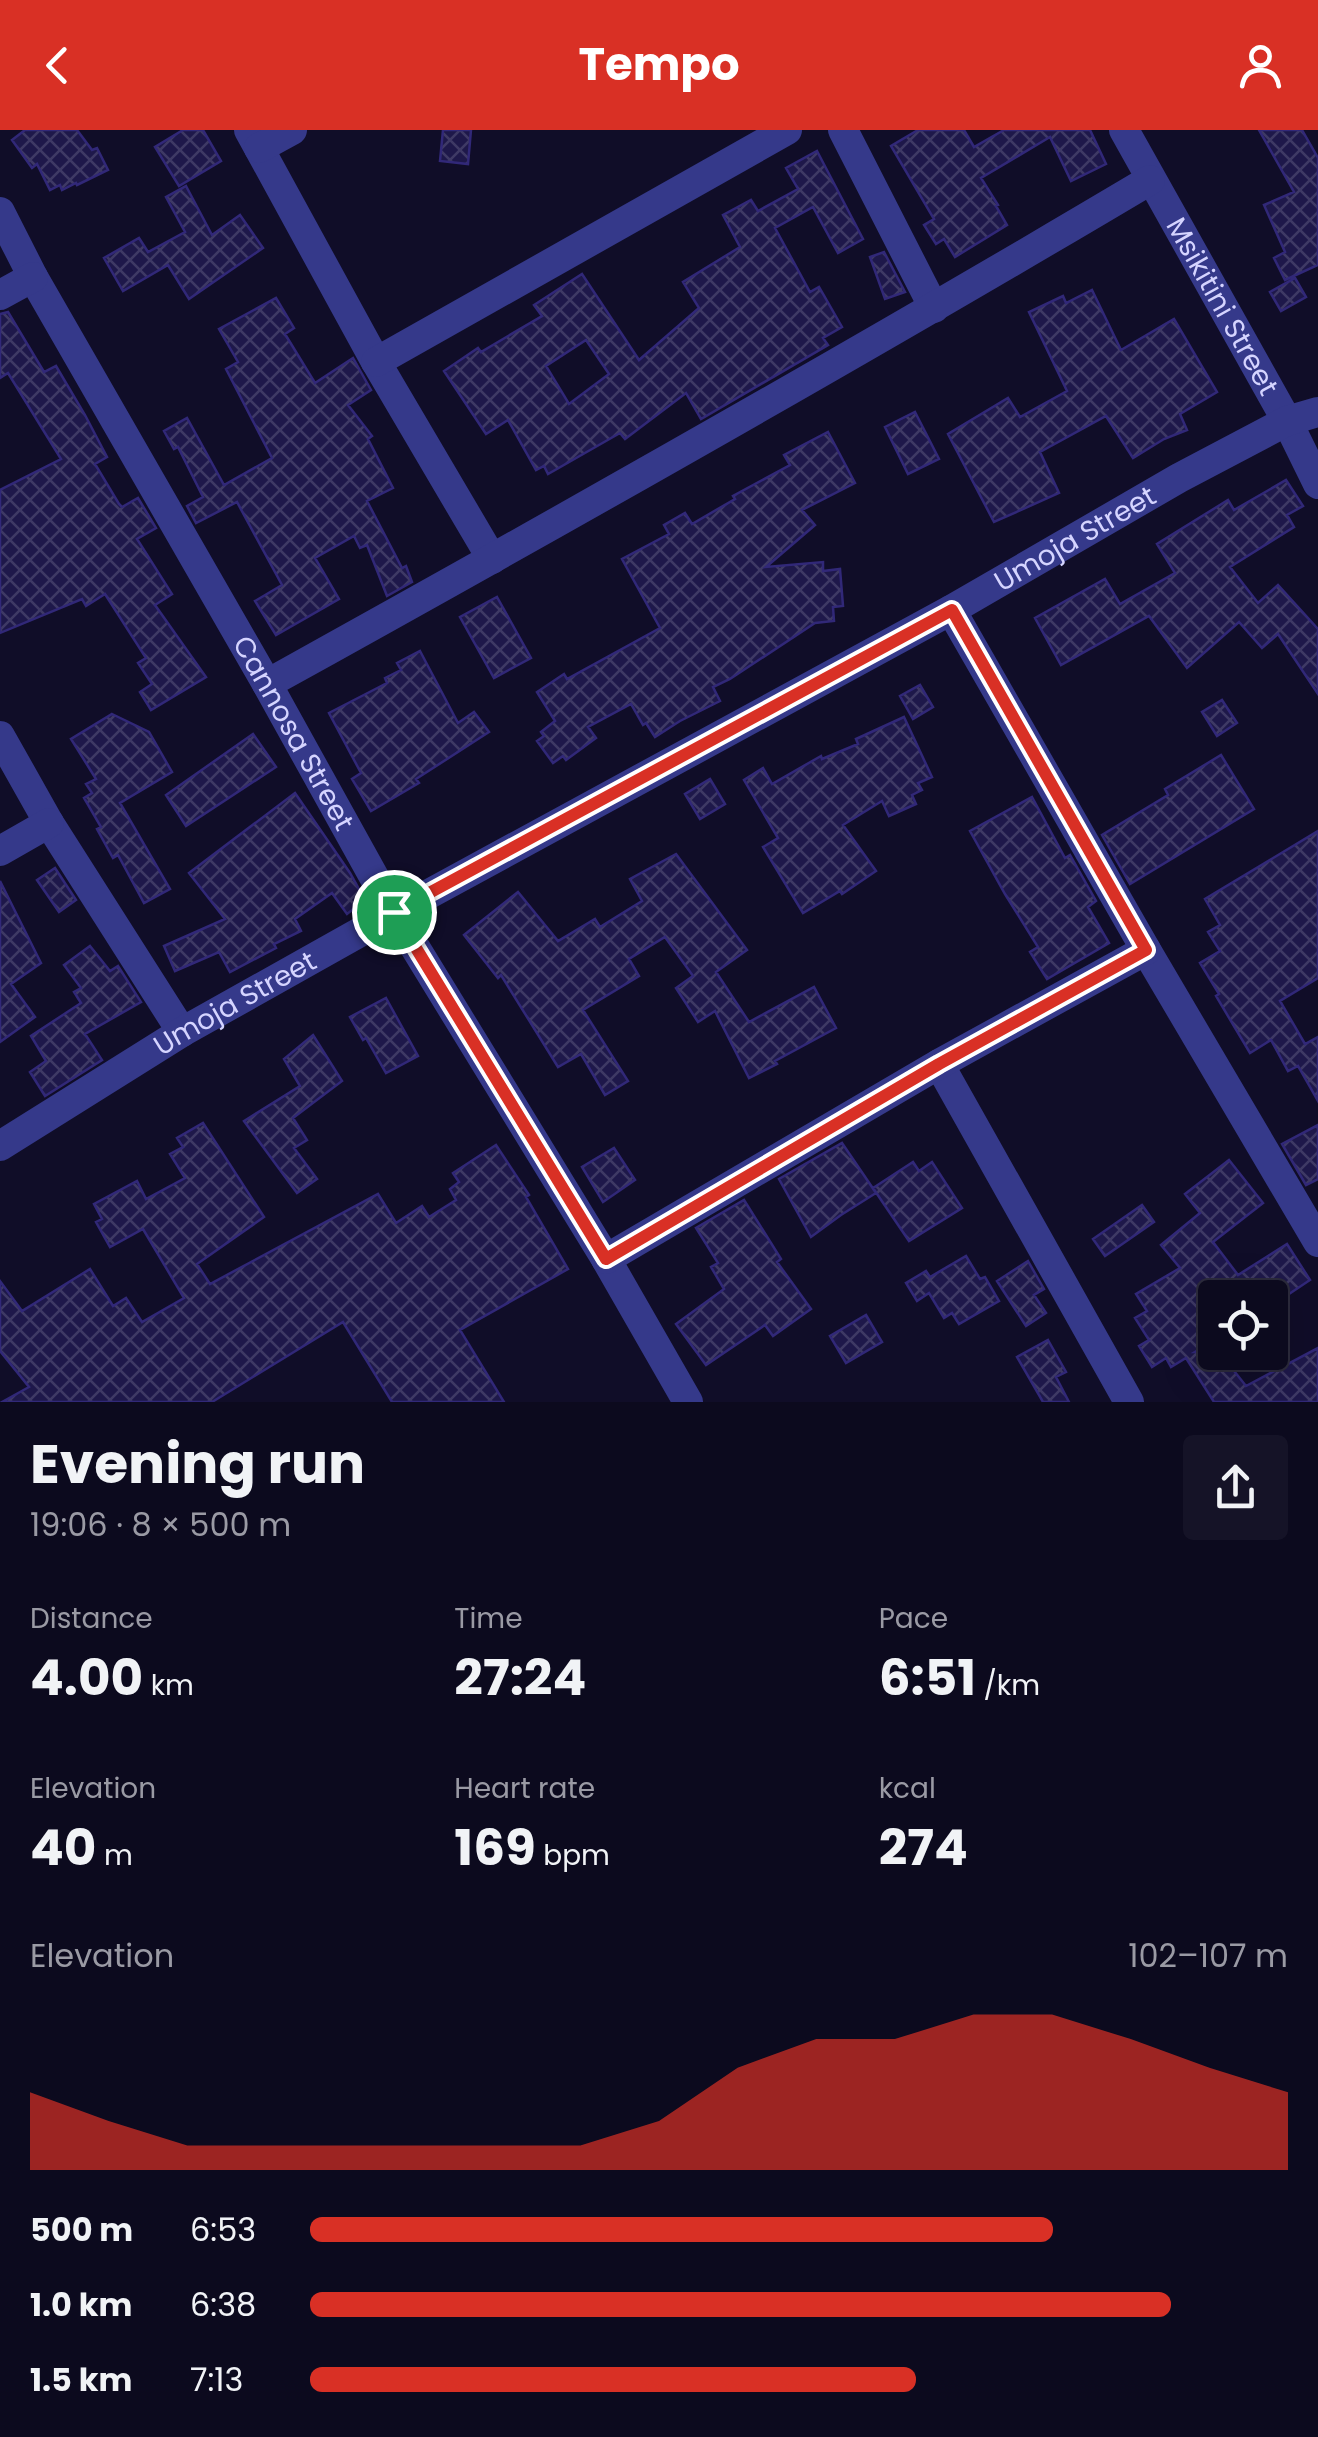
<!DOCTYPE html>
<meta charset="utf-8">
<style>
body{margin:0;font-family:Poppins,sans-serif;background:#151327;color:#f1f3f6;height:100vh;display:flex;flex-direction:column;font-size:38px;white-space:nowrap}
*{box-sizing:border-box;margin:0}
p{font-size:32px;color:#9a9aa4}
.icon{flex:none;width:55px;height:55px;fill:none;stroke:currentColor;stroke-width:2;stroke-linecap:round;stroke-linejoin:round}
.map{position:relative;height:1272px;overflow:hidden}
.drawer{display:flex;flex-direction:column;background:#0c0a1e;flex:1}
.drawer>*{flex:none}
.controls{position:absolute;left:1198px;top:1150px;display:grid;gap:20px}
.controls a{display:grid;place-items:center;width:90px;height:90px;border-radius:10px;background:#0c0a1e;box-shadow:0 10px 40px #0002,0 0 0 2px #2c2b3c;font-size:50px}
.pin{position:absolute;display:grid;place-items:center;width:85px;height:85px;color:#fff;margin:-42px;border:5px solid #fff;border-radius:50%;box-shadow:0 2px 10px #0007}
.round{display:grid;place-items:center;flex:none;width:105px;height:105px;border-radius:10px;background:#151327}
.head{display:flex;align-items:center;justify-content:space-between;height:170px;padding:0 30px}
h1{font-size:55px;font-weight:700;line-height:75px}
.figures{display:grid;grid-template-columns:repeat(3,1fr);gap:15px;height:170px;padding:10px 30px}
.figures div{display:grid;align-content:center}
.figures b{font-size:50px;font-weight:700}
.figures small{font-size:28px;font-weight:400}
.figures p{font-size:28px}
.chart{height:280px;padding:20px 30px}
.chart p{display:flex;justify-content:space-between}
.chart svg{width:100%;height:180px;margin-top:10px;fill:#d93025;opacity:.7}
ul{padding:0 30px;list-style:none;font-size:32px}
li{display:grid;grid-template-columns:160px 120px 1fr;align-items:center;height:75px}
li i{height:25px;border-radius:12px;background:#d93025}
header{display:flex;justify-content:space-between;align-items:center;height:130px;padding:0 30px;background:#d93025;color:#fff;font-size:45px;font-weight:700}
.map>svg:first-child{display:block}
.building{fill:url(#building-cross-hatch);stroke:#312878;stroke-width:2.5;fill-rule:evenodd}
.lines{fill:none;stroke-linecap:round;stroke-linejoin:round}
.street{stroke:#35398a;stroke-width:30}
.route-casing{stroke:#fff;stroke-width:20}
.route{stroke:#d93025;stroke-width:12}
.labels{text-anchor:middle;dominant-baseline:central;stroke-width:8;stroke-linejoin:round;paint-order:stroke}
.street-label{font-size:28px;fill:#d5d4ff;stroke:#100d28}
</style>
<header><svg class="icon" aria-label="back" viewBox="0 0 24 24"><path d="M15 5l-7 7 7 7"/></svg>Tempo<svg class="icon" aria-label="person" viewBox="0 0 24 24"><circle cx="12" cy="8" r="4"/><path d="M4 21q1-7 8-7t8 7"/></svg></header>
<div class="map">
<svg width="1318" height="1272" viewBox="0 0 1318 1272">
<defs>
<pattern id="building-cross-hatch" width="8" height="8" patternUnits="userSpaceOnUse" patternTransform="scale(2.5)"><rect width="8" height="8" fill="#1e184a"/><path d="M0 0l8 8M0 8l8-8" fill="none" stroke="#3e3965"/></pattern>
</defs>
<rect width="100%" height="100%" fill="#100d28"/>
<!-- building -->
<path class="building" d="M 25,0 L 77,0 L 92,20 L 97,18 L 108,40 L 77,55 L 76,53 L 62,60 L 60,55 L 50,60 L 37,34 L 32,38 L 12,10 Z
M 183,0 L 203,0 L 221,31 L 179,56 L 155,17 Z
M 443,0 L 471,0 L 468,34 L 440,31 Z
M 918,0 L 964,0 L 974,17 L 1004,0 L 1090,0 L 1106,34 L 1071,51 L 1050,7 L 981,48 L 998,75 L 996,76 L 1007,95 L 955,127 L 944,109 L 936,114 L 924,95 L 934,89 L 891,16 Z
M 1259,0 L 1302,0 L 1318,28 L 1318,135 L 1285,150 L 1274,128 L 1285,122 L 1264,75 L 1294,62 Z
M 817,21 L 863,109 L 838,123 L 813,77 L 775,98 L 810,162 L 819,157 L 842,197 L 823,208 L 828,215 L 701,289 L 686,263 L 625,309 L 620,303 L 548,344 L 544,336 L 536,340 L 508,290 L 486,304 L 444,241 L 478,218 L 481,222 L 542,186 L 534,175 L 582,144 L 639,230 L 699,178 L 683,152 L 740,117 L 723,85 L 751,70 L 758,81 L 798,59 L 786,38 ZM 586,210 L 609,244 L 569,274 L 546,236 Z
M 186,56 L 212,105 L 240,85 L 263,118 L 189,169 L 168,135 L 123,161 L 104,128 L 139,108 L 148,122 L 185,102 L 166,67 Z
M 884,122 L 905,162 L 885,169 L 870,127 Z
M 1295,148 L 1306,167 L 1281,181 L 1270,162 Z
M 1092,160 L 1121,220 L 1174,189 L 1217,262 L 1180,284 L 1187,300 L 1164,309 L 1133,328 L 1106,286 L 1040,322 L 1059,363 L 994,392 L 948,304 L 1008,268 L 1020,287 L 1067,261 L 1029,182 L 1063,166 L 1066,173 Z
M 276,168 L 294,198 L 285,204 L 315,253 L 353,228 L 371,260 L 348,275 L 372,306 L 368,309 L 393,358 L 367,371 L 402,438 L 406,436 L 412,452 L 387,466 L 367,415 L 360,418 L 354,406 L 315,428 L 339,469 L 276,505 L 255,471 L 282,455 L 237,372 L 196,393 L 187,376 L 203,367 L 178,317 L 174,319 L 164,301 L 187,288 L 224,355 L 272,328 L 226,239 L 238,232 L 219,199 Z
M 8,182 L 44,242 L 56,236 L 85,285 L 107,327 L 95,334 L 119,374 L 122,377 L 138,368 L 156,398 L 137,409 L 172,464 L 155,475 L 206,547 L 151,580 L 140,562 L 152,554 L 138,533 L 146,528 L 105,464 L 86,476 L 82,469 L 0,503 L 0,360 L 61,329 L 8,243 L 0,248 L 0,184 Z
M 915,282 L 939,329 L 908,344 L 885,297 Z
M 828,302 L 855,353 L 802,380 L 815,395 L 766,437 L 823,432 L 823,441 L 840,439 L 843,476 L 833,477 L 834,491 L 815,493 L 730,549 L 713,557 L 720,571 L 680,591 L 655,607 L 646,593 L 643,595 L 631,574 L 588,597 L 596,608 L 566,630 L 563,626 L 553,633 L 537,611 L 544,606 L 541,602 L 555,591 L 537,562 L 564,544 L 567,549 L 660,498 L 622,429 L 669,404 L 664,395 L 685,383 L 692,394 L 735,369 L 733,366 L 790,335 L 784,325 Z
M 1286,350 L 1303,376 L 1287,385 L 1294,397 L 1230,437 L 1258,473 L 1278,455 L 1318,499 L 1318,564 L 1278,504 L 1262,518 L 1239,492 L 1187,538 L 1149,486 L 1061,535 L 1035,488 L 1105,449 L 1120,474 L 1175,443 L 1157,414 L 1228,370 L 1234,380 Z
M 497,467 L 531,528 L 494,548 L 460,487 Z
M 420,521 L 458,593 L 474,582 L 489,602 L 416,649 L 419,653 L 371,681 L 352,649 L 361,643 L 329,583 L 387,553 L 385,548 L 401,540 L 397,533 Z
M 920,555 L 933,577 L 913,589 L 900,566 Z
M 1222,570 L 1237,593 L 1217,606 L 1202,582 Z
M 112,584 L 149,602 L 172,642 L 120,673 L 170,759 L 144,773 L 118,725 L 113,728 L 97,699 L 101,697 L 84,668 L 92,663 L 86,654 L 96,649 L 71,609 Z
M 904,587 L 932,647 L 918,653 L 922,660 L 912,665 L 916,674 L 889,686 L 882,671 L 843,695 L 876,741 L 842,764 L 840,761 L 803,783 L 763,717 L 778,708 L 744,650 L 763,638 L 772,654 L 821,626 L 822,629 L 858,614 L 856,609 Z
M 253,604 L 276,637 L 186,696 L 166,665 Z
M 1221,625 L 1254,679 L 1130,754 L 1102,705 L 1168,665 L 1165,659 Z
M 710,649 L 725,674 L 700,689 L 685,664 Z
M 295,663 L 350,743 L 365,770 L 347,784 L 332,763 L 295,789 L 301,801 L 274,814 L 276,818 L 230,842 L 219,822 L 175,841 L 164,816 L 225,789 L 189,743 Z
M 1032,667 L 1065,728 L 1070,725 L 1096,771 L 1088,777 L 1109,813 L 1047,849 L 1030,822 L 1038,817 L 1005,764 L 970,701 Z
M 1318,701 L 1318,848 L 1280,871 L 1305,914 L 1318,907 L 1318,971 L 1298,936 L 1288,941 L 1271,910 L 1250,923 L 1216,866 L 1219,864 L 1200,833 L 1220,821 L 1208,802 L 1220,795 L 1205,769 Z
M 676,724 L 747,820 L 716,842 L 749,892 L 814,857 L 836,898 L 775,931 L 777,934 L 749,948 L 715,881 L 698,892 L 676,858 L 693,846 L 665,807 L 629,829 L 639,846 L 583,880 L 628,951 L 605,965 L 581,924 L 558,937 L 501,845 L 498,848 L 464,805 L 518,762 L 558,811 L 595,789 L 600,797 L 642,771 L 630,749 Z
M 55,738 L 76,770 L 59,782 L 37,750 Z
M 0,751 L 41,833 L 11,854 L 35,887 L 0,912 Z
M 90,816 L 110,841 L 118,836 L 141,872 L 85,904 L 102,930 L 45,966 L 30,942 L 46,931 L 31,906 L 81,873 L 74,862 L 81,858 L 64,835 Z
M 386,868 L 418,926 L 386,943 L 366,908 L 363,910 L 350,887 Z
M 313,905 L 342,951 L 293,988 L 307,1010 L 294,1018 L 317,1049 L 297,1063 L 244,991 L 300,956 L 284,929 Z
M 203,993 L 264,1087 L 197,1134 L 210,1154 L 378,1064 L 396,1093 L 422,1076 L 429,1087 L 456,1070 L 450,1059 L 459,1052 L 453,1043 L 496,1015 L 529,1065 L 526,1067 L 568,1139 L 460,1200 L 504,1272 L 392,1272 L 343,1192 L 212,1272 L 2,1272 L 29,1257 L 0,1221 L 0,1151 L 22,1181 L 90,1139 L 113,1176 L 126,1168 L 142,1192 L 184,1168 L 143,1099 L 110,1117 L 96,1092 L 102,1089 L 94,1074 L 137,1051 L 146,1069 L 185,1048 L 170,1024 L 183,1017 L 177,1008 Z
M 1318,995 L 1318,1049 L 1306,1055 L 1282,1014 Z
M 842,1013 L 876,1063 L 841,1085 L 811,1107 L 779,1049 Z
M 614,1018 L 635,1050 L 603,1072 L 582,1037 Z
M 1229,1030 L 1263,1073 L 1213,1112 L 1238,1145 L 1287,1114 L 1310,1150 L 1283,1168 L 1215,1168 L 1215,1210 L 1195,1222 L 1219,1222 L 1246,1256 L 1318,1218 L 1318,1272 L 1214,1272 L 1186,1228 L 1171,1237 L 1166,1228 L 1152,1237 L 1139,1216 L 1149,1210 L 1135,1188 L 1147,1181 L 1136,1164 L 1180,1138 L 1161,1115 L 1200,1083 L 1185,1064 Z
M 913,1032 L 919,1041 L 932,1032 L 962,1078 L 909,1111 L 873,1058 Z
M 744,1070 L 781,1129 L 777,1132 L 811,1179 L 773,1206 L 765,1195 L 706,1235 L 676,1194 L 724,1159 L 711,1137 L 718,1133 L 696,1098 Z
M 1142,1075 L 1154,1092 L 1105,1126 L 1093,1109 Z
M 966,1126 L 980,1149 L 985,1147 L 999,1171 L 959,1194 L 952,1183 L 944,1188 L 929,1163 L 917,1171 L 906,1153 L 926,1141 L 930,1147 Z
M 1028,1131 L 1044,1159 L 1034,1165 L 1046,1183 L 1026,1196 L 997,1151 Z
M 866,1185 L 882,1212 L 846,1233 L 830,1206 Z
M 1048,1210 L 1066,1242 L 1056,1247 L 1069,1272 L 1043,1272 L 1017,1227 Z"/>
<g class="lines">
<!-- street -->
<g class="street">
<path d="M 249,0 L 376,232 L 492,429"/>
<path d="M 843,0 L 934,178"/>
<path id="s1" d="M 1124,0 L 1287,291 L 1318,354"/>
<path d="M 259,18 L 292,0"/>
<path id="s2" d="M 0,82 L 33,147 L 267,554 L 394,783 L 606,1129 L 688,1272"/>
<path d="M 0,165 L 33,147"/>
<path d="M 376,232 L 787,0"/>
<path d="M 951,480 L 1146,820 L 1318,1112"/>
<path d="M 267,554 C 563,390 859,223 1150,50"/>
<path d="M 0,606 L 49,693 L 182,902"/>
<path d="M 0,721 L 49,693"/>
<path d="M 939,934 L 1129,1272"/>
<path id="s3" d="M 0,1016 L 182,902 L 394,783 L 951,480 L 1179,348 L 1287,291 L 1318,282"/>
<path d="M 606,1129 L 939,934 L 1146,820"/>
</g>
</g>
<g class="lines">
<defs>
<path id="route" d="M 952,480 L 1146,820 L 939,934 L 606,1129 L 394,782 Z"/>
</defs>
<!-- route casing -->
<use href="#route" class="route-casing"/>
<!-- route -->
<use href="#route" class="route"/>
</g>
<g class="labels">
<!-- street labels -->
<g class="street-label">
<text stroke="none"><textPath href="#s1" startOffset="202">Msikitini Street</textPath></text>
<text stroke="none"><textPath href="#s3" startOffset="1235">Umoja Street</textPath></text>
<text stroke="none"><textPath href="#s2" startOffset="598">Cannosa Street</textPath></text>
<text stroke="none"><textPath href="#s3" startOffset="275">Umoja Street</textPath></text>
</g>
</g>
</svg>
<div class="controls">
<a><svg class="icon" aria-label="locate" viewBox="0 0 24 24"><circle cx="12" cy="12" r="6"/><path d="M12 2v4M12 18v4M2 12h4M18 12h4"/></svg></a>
</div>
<div class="pin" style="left:394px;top:782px;background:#1e9e55"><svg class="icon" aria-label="arrive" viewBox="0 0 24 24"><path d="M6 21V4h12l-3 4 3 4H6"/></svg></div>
</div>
<section class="drawer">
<div class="head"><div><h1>Evening run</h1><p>19:06 · 8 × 500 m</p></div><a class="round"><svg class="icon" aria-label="share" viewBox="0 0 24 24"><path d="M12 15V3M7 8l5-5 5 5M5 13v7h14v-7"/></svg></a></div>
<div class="figures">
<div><p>Distance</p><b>4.00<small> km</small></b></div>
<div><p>Time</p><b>27:24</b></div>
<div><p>Pace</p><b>6:51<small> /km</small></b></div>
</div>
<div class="figures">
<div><p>Elevation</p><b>40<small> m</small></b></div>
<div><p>Heart rate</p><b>169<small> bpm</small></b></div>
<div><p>kcal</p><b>274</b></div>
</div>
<div class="chart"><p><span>Elevation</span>102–107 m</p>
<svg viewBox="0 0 160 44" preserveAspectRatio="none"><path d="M0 44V25L10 32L20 38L30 38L40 38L50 38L60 38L70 38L80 32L90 19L100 12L110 12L120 6L130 6L140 12L150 19L160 25V44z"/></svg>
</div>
<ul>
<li><b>500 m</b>6:53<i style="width:76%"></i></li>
<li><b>1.0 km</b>6:38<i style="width:88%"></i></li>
<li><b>1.5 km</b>7:13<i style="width:62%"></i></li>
</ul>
</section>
